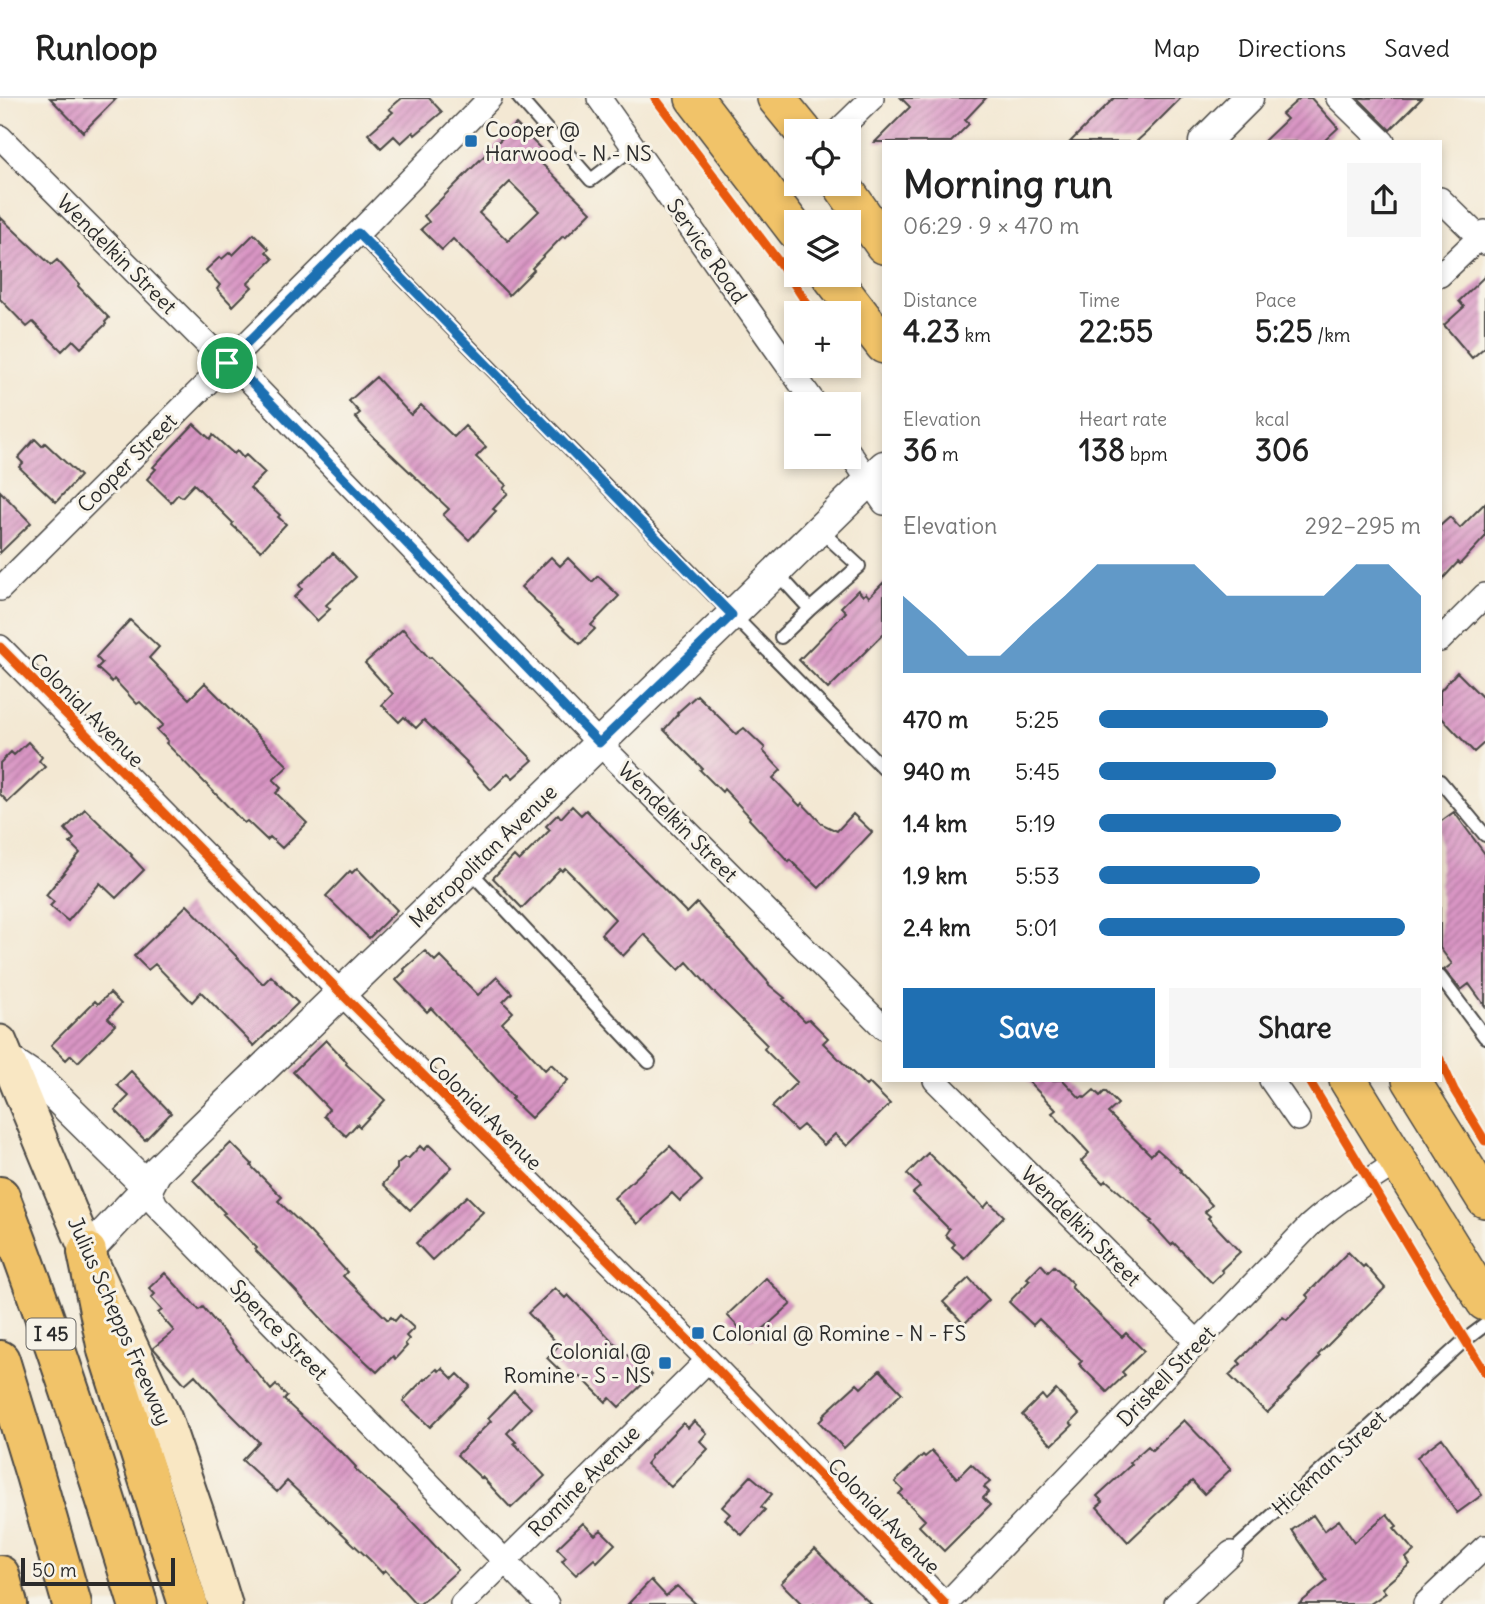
<!DOCTYPE html>
<meta charset="utf-8">
<style>
body{margin:0;font-family:Delius,sans-serif;background:#f6f6f6;color:#222;height:100vh;display:flex;flex-direction:column;font-size:26px;white-space:nowrap}
*{box-sizing:border-box;margin:0}
p{font-size:23px;color:#767676}
.icon{flex:none;width:38px;height:38px;fill:none;stroke:currentColor;stroke-width:2;stroke-linecap:round;stroke-linejoin:round}
.map{position:relative;flex:1;overflow:hidden}
.side{position:absolute;left:882px;top:42px;width:560px;height:942px;display:flex;flex-direction:column;background:#fff;border-radius:0px;box-shadow:0 4px 10px #0003}
.side>*{flex:none}
.fabs{position:absolute;left:784px;top:21px;display:grid;gap:14px}
.fabs a{display:grid;place-items:center;width:77px;height:77px;border-radius:0px;background:#fff;box-shadow:0 4px 10px #0003;font-size:35px}
.scale{position:absolute;left:21px;bottom:18px;width:154px;box-sizing:border-box;padding-left:7px;border:4px solid #2b2b2b;border-top:0;font-size:19px;line-height:24px;white-space:nowrap;color:#2b2b2b;-webkit-text-stroke:5px #f7f3e8;paint-order:stroke}
.pin{position:absolute;display:grid;place-items:center;width:60px;height:60px;color:#fff;margin:-30px;border:4px solid #fff;border-radius:50%;box-shadow:0 2px 7px #0007}
.round{display:grid;place-items:center;flex:none;width:74px;height:74px;border-radius:0px;background:#f6f6f6}
.overview{display:flex;align-items:center;justify-content:space-between;height:119px;padding:0 21px}
h1{font-size:38px;font-weight:700;line-height:52px}
.metrics{display:grid;grid-template-columns:repeat(3,1fr);gap:10px;height:119px;padding:7px 21px}
.metrics div{display:grid;align-content:center}
.metrics b{font-size:30px;font-weight:700}
.metrics small{font-size:19px;font-weight:400}
.metrics p{font-size:19px}
.chart{height:196px;padding:14px 21px}
.chart p{display:flex;justify-content:space-between}
.chart svg{width:100%;height:126px;margin-top:7px;fill:#1f6fb2;opacity:.7}
.primary-button{display:flex;gap:14px;margin-top:auto;padding:14px 21px}
.primary-button a{flex:1;height:80px;border-radius:0px;background:#1f6fb2;color:#fff;font-size:28px;font-weight:700;line-height:80px;text-align:center}
.primary-button a+a{background:#f6f6f6;color:#222}
ul{padding:0 21px;list-style:none;font-size:23px}
li{display:grid;grid-template-columns:112px 84px 1fr;align-items:center;height:52px}
li i{height:18px;border-radius:9px;background:#1f6fb2}
header{display:flex;align-items:center;gap:42px;box-sizing:border-box;height:98px;padding:0 35px;background:#fff;border-bottom:2px solid #e0e0e0}
header strong{font-size:33px}
nav{display:flex;gap:38px;margin-inline-start:auto;font-size:24px}
.map>svg:first-child{display:block}
.building{fill:url(#building-hatch);fill-rule:evenodd}
.lines{fill:none;stroke-linecap:round;stroke-linejoin:round}
.service-casing{stroke:#494744;stroke-width:16}
.minor-casing{stroke:#494744;stroke-width:26}
.tertiary-casing{stroke:#494744;stroke-width:33}
.secondary-casing{stroke:#494744;stroke-width:37}
.primary-casing{stroke:#494744;stroke-width:40}
.motorway-casing{stroke:#494744;stroke-width:42}
.service{stroke:#fff;stroke-width:12}
.minor{stroke:#fff;stroke-width:23}
.tertiary{stroke:#fff;stroke-width:30}
.secondary{stroke:#f9e7c3;stroke-width:33}
.primary{stroke:#f1c369;stroke-width:37}
.motorway{stroke:#f1c369;stroke-width:38}
.cycleway-casing{stroke:#f7f3e8;stroke-width:13}
.cycleway{stroke:#e8590c;stroke-width:9}
.route-casing{stroke:#fff;stroke-width:14}
.route{stroke:#1f6fb2;stroke-width:9}
.poi-dot{fill:#1f6fb2;stroke:#f7f3e8;stroke-width:2.5}
.labels{text-anchor:middle;dominant-baseline:central;stroke-width:6;stroke-linejoin:round;paint-order:stroke}
.shield{fill:#f7f3e8;stroke:#686764;stroke-width:2}
.shield-label{font-size:19px;font-weight:bold;fill:#2b2b2b}
.poi-label{font-size:21px;fill:#2b2b2b;stroke:#f7f3e8;text-anchor:start}
.street-label{font-size:21px;fill:#2b2b2b;stroke:#f7f3e8}
</style>
<header>
<strong>Runloop</strong>
<nav><a>Map</a><a>Directions</a><a>Saved</a></nav>
</header>
<div class="map">
<svg width="1485" height="1506" viewBox="0 0 1485 1506">
<defs>
<pattern id="building-hatch" width="6" height="6" patternUnits="userSpaceOnUse" patternTransform="scale(1.75)"><rect width="6" height="6" fill="#d995c4"/><path d="M-1 1l2-2M0 6l6-6M5 7l2-2" fill="none" stroke="#b07a9f"/></pattern>
</defs>
<rect width="100%" height="100%" fill="#f7f3e8"/>
<filter id="ink" filterUnits="userSpaceOnUse"><feTurbulence type="fractalNoise" baseFrequency=".0143" numOctaves="2"/><feDisplacementMap in="SourceGraphic" scale="14" xChannelSelector="R" yChannelSelector="G"/><feConvolveMatrix kernelMatrix="1 2 1 2 8 2 1 2 1" color-interpolation-filters="sRGB"/></filter>
<filter id="wash" filterUnits="userSpaceOnUse"><feTurbulence type="fractalNoise" baseFrequency=".00686" numOctaves="4" result="noise"/><feDisplacementMap in="SourceGraphic" scale="28" xChannelSelector="R" yChannelSelector="G"/><feGaussianBlur stdDeviation="1.57" result="paint"/><feColorMatrix in="noise" values="0 0 0 0 0 0 0 0 0 0 0 0 0 0 0 0 0 1.4 0 .05"/><feComposite in="paint" operator="in"/></filter>
<g filter="url(#wash)">
<rect width="100%" height="100%" fill="#f3e8d3"/>
<g id="blocks">
<!-- building -->
<path class="building" d="M 50,0 L 117,0 L 83,34 Z
M 402,0 L 429,0 L 442,14 L 415,37 L 413,34 L 401,45 L 394,38 L 381,50 L 368,36 L 393,14 L 389,11 Z
M 901,0 L 986,0 L 965,22 L 969,26 L 951,44 L 875,44 L 910,9 Z
M 1114,0 L 1181,0 L 1147,34 L 1136,44 L 1070,44 Z
M 1300,0 L 1311,0 L 1338,30 L 1323,44 L 1263,44 L 1287,21 L 1282,16 Z
M 1358,0 L 1422,0 L 1390,32 Z
M 516,26 L 542,52 L 535,59 L 591,114 L 565,140 L 563,138 L 532,170 L 534,172 L 509,197 L 453,141 L 442,152 L 421,131 L 429,124 L 424,118 ZM 510,84 L 539,113 L 508,143 L 479,115 Z
M 0,119 L 51,167 L 57,162 L 79,186 L 78,188 L 109,220 L 105,224 L 106,226 L 81,250 L 73,242 L 62,253 L 33,224 L 27,229 L 0,201 Z
M 254,136 L 269,151 L 266,154 L 273,161 L 248,185 L 252,189 L 233,208 L 217,191 L 220,187 L 206,172 L 220,159 L 222,161 L 230,154 L 233,157 Z
M 1485,178 L 1485,249 L 1472,260 L 1444,227 L 1464,209 L 1459,203 Z
M 376,279 L 411,317 L 421,307 L 454,339 L 465,328 L 486,349 L 476,359 L 506,387 L 503,391 L 508,395 L 493,411 L 496,413 L 469,442 L 443,417 L 449,411 L 373,339 L 355,319 L 360,315 L 349,303 Z
M 194,326 L 210,341 L 213,337 L 234,356 L 237,353 L 243,360 L 246,357 L 265,375 L 250,390 L 280,417 L 278,419 L 286,426 L 261,453 L 232,427 L 233,425 L 194,386 L 182,399 L 178,396 L 171,404 L 147,381 L 156,371 L 153,369 Z
M 35,341 L 42,348 L 45,345 L 80,378 L 56,404 L 19,369 L 23,365 L 18,360 Z
M 0,393 L 31,425 L 0,455 Z
M 1485,405 L 1485,439 L 1460,466 L 1458,464 L 1440,484 L 1440,428 L 1450,419 L 1460,430 Z
M 333,455 L 356,479 L 326,507 L 330,511 L 317,523 L 294,499 L 302,491 L 299,487 Z
M 551,459 L 560,468 L 568,460 L 592,484 L 598,478 L 619,498 L 591,527 L 595,531 L 580,546 L 521,489 Z
M 884,484 L 884,535 L 828,591 L 799,562 L 846,514 L 841,509 L 858,492 L 863,498 L 866,495 L 869,499 Z
M 130,522 L 159,549 L 149,560 L 189,601 L 205,585 L 288,668 L 273,682 L 281,690 L 276,695 L 307,725 L 282,750 L 270,739 L 267,742 L 247,723 L 244,725 L 166,645 L 168,643 L 157,632 L 163,627 L 140,604 L 137,606 L 114,581 L 112,584 L 97,570 L 102,565 L 96,559 Z
M 403,531 L 429,560 L 431,559 L 533,662 L 513,680 L 508,675 L 491,692 L 466,665 L 467,664 L 424,622 L 416,630 L 404,619 L 399,624 L 382,607 L 393,596 L 365,565 Z
M 1457,574 L 1485,602 L 1485,644 L 1474,654 L 1440,618 L 1440,593 Z
M 697,597 L 736,636 L 744,630 L 765,650 L 763,653 L 781,672 L 773,680 L 800,708 L 802,705 L 822,726 L 837,733 L 853,716 L 872,734 L 819,790 L 790,762 L 789,764 L 749,721 L 750,719 L 724,691 L 722,694 L 700,672 L 702,670 L 664,632 L 678,616 L 677,615 Z
M 28,644 L 42,659 L 39,663 L 45,669 L 8,704 L 0,696 L 0,665 L 11,654 L 14,657 Z
M 572,708 L 581,717 L 586,712 L 687,815 L 697,805 L 769,885 L 768,886 L 785,900 L 783,901 L 805,923 L 809,921 L 828,940 L 823,945 L 866,988 L 869,985 L 890,1006 L 847,1048 L 835,1036 L 824,1047 L 803,1027 L 796,1033 L 772,1009 L 797,984 L 764,951 L 767,947 L 712,892 L 687,864 L 679,872 L 644,836 L 623,858 L 601,836 L 615,821 L 565,770 L 562,773 L 560,771 L 522,810 L 493,780 L 514,758 L 519,763 L 550,732 L 546,728 L 558,716 L 561,720 Z
M 85,711 L 132,757 L 131,758 L 144,772 L 116,800 L 100,785 L 68,823 L 50,808 L 54,804 L 46,797 L 80,755 L 70,745 L 74,741 L 65,731 Z
M 1454,714 L 1485,756 L 1485,908 L 1469,886 L 1461,892 L 1444,872 L 1452,866 L 1440,850 L 1440,724 Z
M 357,770 L 397,812 L 369,840 L 326,798 L 350,773 L 352,775 Z
M 187,807 L 263,886 L 271,878 L 298,905 L 254,948 L 201,894 L 192,904 L 155,866 L 148,872 L 134,858 Z
M 425,853 L 435,863 L 440,858 L 478,897 L 497,879 L 512,895 L 503,904 L 513,914 L 502,925 L 545,972 L 551,966 L 568,982 L 531,1020 L 511,1001 L 513,999 L 431,910 L 427,914 L 396,882 L 405,873 L 404,871 Z
M 110,895 L 121,906 L 108,920 L 115,927 L 78,964 L 71,957 L 66,962 L 51,947 L 95,903 L 98,906 Z
M 326,942 L 347,964 L 346,966 L 385,1002 L 360,1029 L 357,1026 L 346,1038 L 324,1018 L 329,1011 L 293,974 Z
M 131,973 L 171,1015 L 145,1042 L 115,1012 L 129,998 L 117,987 Z
M 1027,982 L 1063,982 L 1080,1000 L 1083,998 L 1085,1000 L 1094,992 L 1100,998 L 1105,993 L 1118,1006 L 1108,1015 L 1151,1057 L 1157,1051 L 1181,1072 L 1180,1073 L 1212,1107 L 1205,1114 L 1210,1118 L 1208,1120 L 1240,1154 L 1221,1172 L 1223,1174 L 1212,1185 L 1174,1145 L 1171,1147 L 1150,1124 L 1152,1123 L 1106,1082 L 1103,1085 L 1081,1063 L 1089,1055 L 1052,1015 L 1056,1012 Z
M 231,1045 L 252,1066 L 251,1068 L 282,1099 L 278,1103 L 310,1134 L 347,1174 L 343,1178 L 388,1222 L 391,1219 L 395,1223 L 400,1217 L 414,1230 L 406,1238 L 409,1241 L 405,1246 L 407,1248 L 395,1261 L 393,1258 L 377,1274 L 322,1223 L 323,1222 L 278,1174 L 255,1152 L 257,1150 L 223,1116 L 225,1115 L 193,1082 Z
M 429,1047 L 452,1069 L 410,1112 L 383,1086 L 397,1071 L 397,1066 L 404,1060 L 409,1060 L 420,1048 L 424,1052 Z
M 670,1048 L 702,1083 L 680,1103 L 672,1095 L 638,1126 L 614,1100 Z
M 928,1055 L 975,1102 L 976,1101 L 984,1110 L 989,1104 L 1004,1118 L 964,1160 L 952,1149 L 955,1146 L 945,1137 L 949,1131 L 913,1095 L 920,1089 L 907,1076 Z
M 467,1098 L 483,1114 L 432,1162 L 416,1145 Z
M 1348,1154 L 1363,1169 L 1365,1167 L 1385,1190 L 1318,1257 L 1320,1259 L 1288,1292 L 1289,1293 L 1267,1315 L 1229,1277 L 1241,1266 L 1238,1263 L 1283,1219 L 1287,1222 L 1309,1200 L 1306,1197 Z
M 1041,1166 L 1048,1174 L 1054,1168 L 1073,1186 L 1071,1189 L 1122,1239 L 1126,1235 L 1144,1253 L 1122,1274 L 1125,1277 L 1107,1294 L 1079,1266 L 1082,1263 L 1039,1221 L 1033,1227 L 1009,1204 L 1030,1182 L 1027,1180 Z
M 165,1175 L 199,1212 L 203,1209 L 271,1292 L 276,1287 L 287,1298 L 284,1302 L 340,1354 L 341,1353 L 356,1369 L 355,1371 L 401,1412 L 458,1472 L 420,1506 L 416,1506 L 385,1472 L 382,1475 L 370,1462 L 287,1383 L 277,1394 L 242,1362 L 259,1344 L 220,1305 L 195,1277 L 185,1286 L 153,1250 L 174,1233 L 158,1215 L 162,1212 L 151,1200 L 155,1196 L 149,1190 Z
M 766,1180 L 791,1206 L 751,1242 L 727,1217 Z
M 969,1180 L 989,1202 L 964,1226 L 943,1204 Z
M 555,1190 L 565,1200 L 568,1197 L 621,1252 L 629,1259 L 631,1256 L 652,1277 L 619,1309 L 610,1300 L 606,1304 L 580,1278 L 573,1285 L 547,1260 L 559,1247 L 528,1215 Z
M 442,1270 L 453,1281 L 458,1276 L 470,1288 L 430,1329 L 403,1303 L 424,1281 L 425,1282 L 437,1271 L 439,1273 Z
M 880,1272 L 902,1295 L 844,1350 L 819,1324 L 824,1319 L 823,1317 L 857,1286 L 861,1290 Z
M 1056,1292 L 1079,1316 L 1070,1325 L 1073,1327 L 1052,1347 L 1022,1317 L 1042,1297 L 1046,1302 Z
M 514,1293 L 531,1310 L 507,1335 L 516,1344 L 514,1345 L 545,1378 L 511,1410 L 482,1379 L 481,1380 L 457,1357 L 491,1323 L 488,1320 Z
M 1184,1322 L 1231,1371 L 1204,1396 L 1192,1383 L 1128,1444 L 1097,1409 L 1103,1404 L 1097,1398 L 1132,1366 L 1130,1364 L 1148,1348 L 1152,1352 Z
M 694,1323 L 707,1335 L 700,1343 L 708,1351 L 671,1389 L 646,1366 L 651,1360 L 650,1359 L 683,1325 L 688,1330 Z
M 1442,1340 L 1482,1397 L 1457,1415 L 1417,1359 Z
M 932,1353 L 957,1380 L 971,1366 L 990,1384 L 984,1389 L 989,1394 L 983,1400 L 990,1407 L 944,1453 L 919,1428 L 925,1422 L 899,1396 L 903,1392 L 895,1384 L 923,1357 L 925,1359 Z
M 751,1378 L 772,1396 L 761,1409 L 765,1412 L 742,1437 L 725,1421 L 730,1416 L 722,1409 Z
M 1387,1416 L 1397,1428 L 1394,1430 L 1414,1453 L 1406,1460 L 1410,1466 L 1382,1490 L 1386,1495 L 1370,1506 L 1299,1506 L 1327,1483 L 1292,1432 L 1313,1417 L 1324,1433 L 1339,1422 L 1354,1444 Z
M 583,1425 L 595,1437 L 601,1432 L 615,1446 L 597,1464 L 594,1461 L 576,1477 L 562,1463 L 566,1459 L 557,1450 Z
M 815,1451 L 849,1486 L 871,1506 L 802,1506 L 781,1485 Z
M 651,1482 L 666,1498 L 677,1488 L 696,1506 L 628,1506 Z"/>
</g>
</g>
<g filter="url(#ink)">
<use href="#blocks" fill-opacity="0" stroke="#494744" stroke-width="2"/>
<g class="lines">
<defs>
<path id="service" d="M 519,0 L 591,82 L 634,49
M 358,135 L 884,671
M 776,474 L 810,511 L 781,539
M 810,511 L 859,468 L 819,431
M 1440,683 L 1485,737
M 469,772 L 649,964
M 1440,879 L 1485,939
M 1231,1455 L 1465,1242 L 1485,1227"/>
<path id="minor" d="M 599,0 L 815,306
M 1338,0 L 1383,44
M 838,33 L 872,0
M 0,39 L 207,246 L 248,281 L 599,645 L 884,930
M 1440,101 L 1485,145
M 1440,177 L 1485,134
M 849,354 L 884,405
M 0,491 L 358,135 L 490,0
M 1440,542 L 1485,497
M 0,549 L 341,895 L 708,1262 L 945,1506
M 935,982 L 1198,1245
M 1271,982 L 1298,1021
M 148,1089 L 156,1107 L 547,1506
M 462,1506 L 708,1262
M 946,1506 L 1310,1127 C 1337,1103 1367,1083 1398,1064
M 1176,1506 L 1231,1455
M 1425,1506 L 1485,1449"/>
<path id="tertiary" d="M 1204,44 L 1248,0
M 8,962 L 40,983 L 148,1089
M 87,1154 L 148,1089 L 156,1074 L 732,517 L 884,368"/>
<path id="secondary" d="M 0,944 L 87,1154 L 165,1321 L 198,1418 L 225,1506"/>
<path id="primary" d="M 694,0 L 796,133
M 776,0 L 803,33
M 841,86 L 884,147
M 830,177 L 884,247
M 1348,982 L 1485,1204
M 1411,982 L 1485,1101"/>
<path id="motorway" d="M 0,1098 C 52,1233 96,1368 138,1506
M 87,1154 L 107,1252 L 188,1506
M 0,1262 L 35,1377 L 72,1506
M 0,1477 L 8,1506"/>
</defs>
<!-- service casing -->
<use href="#service" class="service-casing"/>
<!-- minor casing -->
<use href="#minor" class="minor-casing"/>
<!-- tertiary casing -->
<use href="#tertiary" class="tertiary-casing"/>
<!-- secondary casing -->
<use href="#secondary" class="secondary-casing"/>
<!-- primary casing -->
<use href="#primary" class="primary-casing"/>
<!-- motorway casing -->
<use href="#motorway" class="motorway-casing"/>
<!-- service -->
<use href="#service" class="service"/>
<!-- minor -->
<use href="#minor" class="minor"/>
<!-- tertiary -->
<use href="#tertiary" class="tertiary"/>
<!-- secondary -->
<use href="#secondary" class="secondary"/>
<!-- primary -->
<use href="#primary" class="primary"/>
<!-- motorway -->
<use href="#motorway" class="motorway"/>
<defs>
<path id="cycleway" d="M 655,0 L 787,175 L 813,215
M 0,549 L 341,895 L 708,1262 L 945,1506
M 1440,961 L 1454,992 L 1485,1043
M 1309,982 C 1368,1079 1424,1178 1485,1274"/>
</defs>
<!-- cycleway casing -->
<use href="#cycleway" class="cycleway-casing"/>
<!-- cycleway -->
<use href="#cycleway" class="cycleway"/>
</g>
</g>
<g class="lines" filter="url(#ink)">
<defs>
<path id="route" d="M 358,135 L 732,517 L 599,645 L 248,281 L 227,265 Z"/>
</defs>
<!-- route casing -->
<use href="#route" class="route-casing"/>
<!-- route -->
<use href="#route" class="route"/>
</g>
<!-- markers -->
<g class="poi-dot">
<rect x="464" y="36" width="14" height="14" rx="3.5"/>
<rect x="691" y="1228" width="14" height="14" rx="3.5"/>
<rect x="658" y="1258" width="14" height="14" rx="3.5"/>
</g>
<g class="labels">
<!-- shield labels -->
<rect class="shield" x="26.5" y="1220.5" width="49" height="31" rx="5"/>
<g class="shield-label">
<text x="51" y="1236">I 45</text>
</g>
<!-- poi labels -->
<g class="poi-label">
<text x="485" y="31">Cooper @<tspan x="485" dy="24">Harwood - N - NS</tspan></text>
<text x="712" y="1235">Colonial @ Romine - N - FS</text>
<text x="651" y="1253" text-anchor="end">Colonial @<tspan x="651" dy="24">Romine - S - NS</tspan></text>
</g>
<!-- street labels -->
<g class="street-label">
<text transform="translate(707 153) rotate(55)">Service Road</text>
<text transform="translate(117 156) rotate(45)">Wendelkin Street</text>
<text transform="translate(127 365) rotate(-45)">Cooper Street</text>
<text transform="translate(87 612) rotate(45)">Colonial Avenue</text>
<text transform="translate(678 724) rotate(45)">Wendelkin Street</text>
<text transform="translate(483 758) rotate(-44)">Metropolitan Avenue</text>
<text transform="translate(485 1015) rotate(45)">Colonial Avenue</text>
<text transform="translate(1081 1128) rotate(45)">Wendelkin Street</text>
<text transform="translate(120 1223) rotate(66)">Julius Schepps Freeway</text>
<text transform="translate(279 1232) rotate(46)">Spence Street</text>
<text transform="translate(1166 1278) rotate(-46)">Driskell Street</text>
<text transform="translate(1329 1365) rotate(-42)">Hickman Street</text>
<text transform="translate(584 1383) rotate(-45)">Romine Avenue</text>
<text transform="translate(884 1418) rotate(46)">Colonial Avenue</text>
</g>
</g>
</svg>
<div class="fabs">
<a><svg class="icon" aria-label="locate" viewBox="0 0 24 24"><circle cx="12" cy="12" r="6"/><path d="M12 2v4M12 18v4M2 12h4M18 12h4"/></svg></a>
<a><svg class="icon" aria-label="layers" viewBox="0 0 24 24"><path d="M12 4l9 5-9 5-9-5zM3 14l9 5 9-5"/></svg></a>
<a>+</a>
<a>−</a>
</div>
<div class="scale">50 m</div>
<div class="pin" style="left:227px;top:265px;background:#1e9e55"><svg class="icon" aria-label="arrive" viewBox="0 0 24 24"><path d="M6 21V4h12l-3 4 3 4H6"/></svg></div>
<section class="side">
<div class="overview"><div><h1>Morning run</h1><p>06:29 · 9 × 470 m</p></div><a class="round"><svg class="icon" aria-label="share" viewBox="0 0 24 24"><path d="M12 15V3M7 8l5-5 5 5M5 13v7h14v-7"/></svg></a></div>
<div class="metrics">
<div><p>Distance</p><b>4.23<small> km</small></b></div>
<div><p>Time</p><b>22:55</b></div>
<div><p>Pace</p><b>5:25<small> /km</small></b></div>
</div>
<div class="metrics">
<div><p>Elevation</p><b>36<small> m</small></b></div>
<div><p>Heart rate</p><b>138<small> bpm</small></b></div>
<div><p>kcal</p><b>306</b></div>
</div>
<div class="chart"><p><span>Elevation</span>292–295 m</p>
<svg viewBox="0 0 160 44" preserveAspectRatio="none"><path d="M0 44V17L10 27L20 38L30 38L40 27L50 17L60 6L70 6L80 6L90 6L100 17L110 17L120 17L130 17L140 6L150 6L160 17V44z"/></svg>
</div>
<ul>
<li><b>470 m</b>5:25<i style="width:71%"></i></li>
<li><b>940 m</b>5:45<i style="width:55%"></i></li>
<li><b>1.4 km</b>5:19<i style="width:75%"></i></li>
<li><b>1.9 km</b>5:53<i style="width:50%"></i></li>
<li><b>2.4 km</b>5:01<i style="width:95%"></i></li>
</ul>
<div class="primary-button"><a>Save</a><a>Share</a></div>
</section>
</div>
